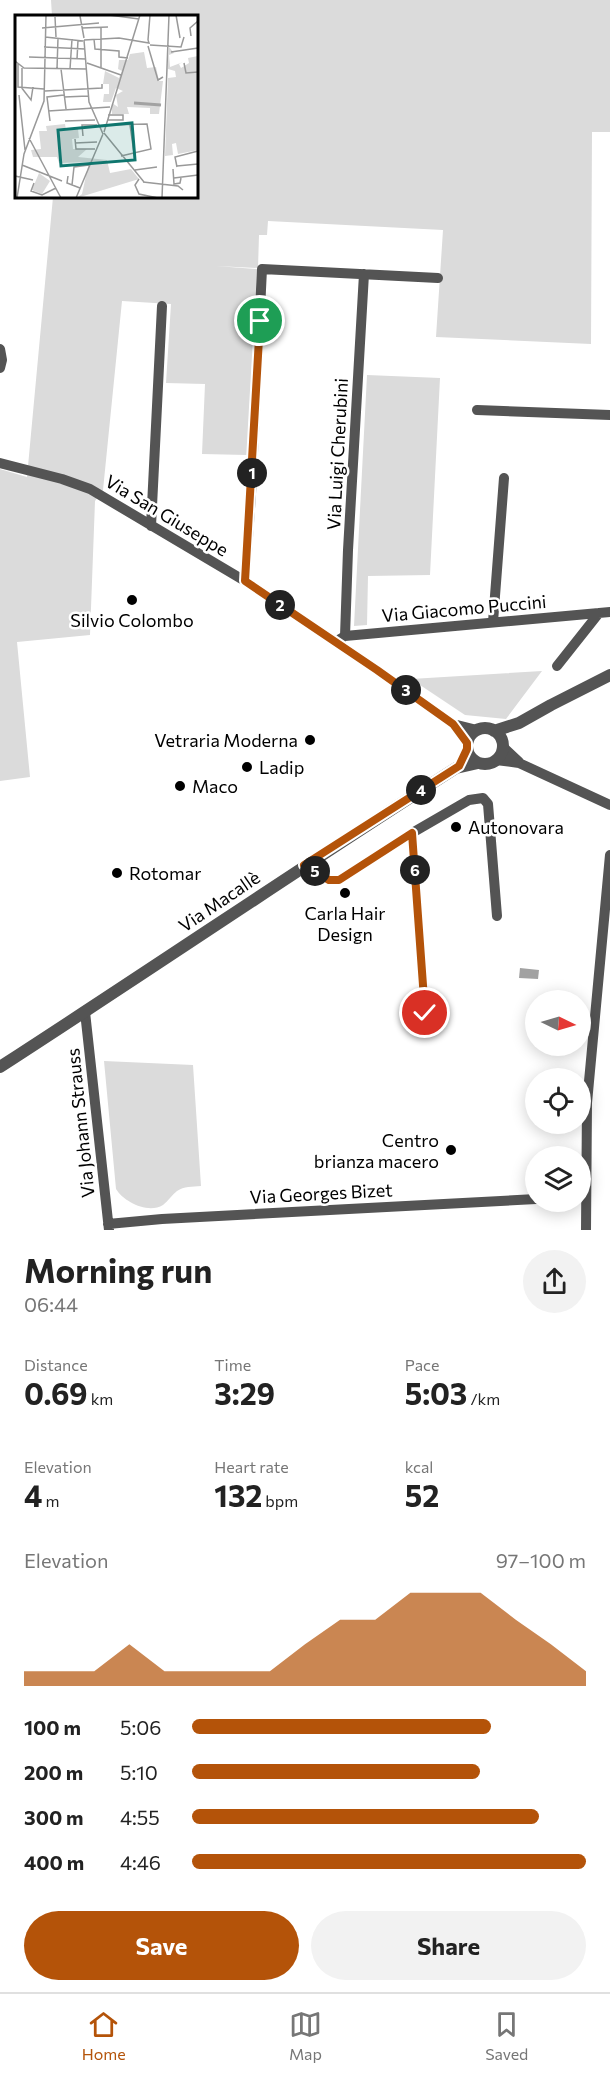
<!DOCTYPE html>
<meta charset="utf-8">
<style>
body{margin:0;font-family:Commissioner,sans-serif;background:#f2f2f2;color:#222;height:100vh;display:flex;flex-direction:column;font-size:22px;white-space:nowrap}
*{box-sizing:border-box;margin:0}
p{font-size:20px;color:#767676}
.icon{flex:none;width:33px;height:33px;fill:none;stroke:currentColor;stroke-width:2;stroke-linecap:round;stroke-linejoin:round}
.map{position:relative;height:1230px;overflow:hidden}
.details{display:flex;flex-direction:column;background:#fff;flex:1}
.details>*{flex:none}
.needle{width:39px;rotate:95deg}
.fabs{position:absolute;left:525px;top:990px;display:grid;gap:12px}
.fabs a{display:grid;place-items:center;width:66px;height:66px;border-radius:50%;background:#fff;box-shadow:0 3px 15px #0003;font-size:30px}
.pin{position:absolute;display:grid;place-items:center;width:51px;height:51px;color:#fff;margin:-26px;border:3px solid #fff;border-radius:50%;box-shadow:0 2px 6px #0007}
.km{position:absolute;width:30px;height:30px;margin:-15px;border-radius:50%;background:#222;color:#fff;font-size:16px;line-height:30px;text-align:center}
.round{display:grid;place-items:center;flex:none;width:63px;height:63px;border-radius:32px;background:#f2f2f2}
.headline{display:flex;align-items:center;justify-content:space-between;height:102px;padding:0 24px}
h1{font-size:33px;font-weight:700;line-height:45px}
.figures{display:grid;grid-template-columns:repeat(3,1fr);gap:9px;height:102px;padding:6px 24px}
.figures div{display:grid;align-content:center}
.figures b{font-size:30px;font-weight:700}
.figures small{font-size:16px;font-weight:400}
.figures p{font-size:16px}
.chart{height:168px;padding:12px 24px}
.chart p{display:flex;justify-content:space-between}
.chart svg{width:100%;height:108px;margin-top:6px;fill:#b45309;opacity:.7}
.cta{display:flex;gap:12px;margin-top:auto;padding:12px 24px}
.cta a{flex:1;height:69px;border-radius:36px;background:#b45309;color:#fff;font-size:24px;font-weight:700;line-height:69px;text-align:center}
.cta a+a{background:#f2f2f2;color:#222}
ul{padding:0 24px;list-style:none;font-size:20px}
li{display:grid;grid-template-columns:96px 72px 1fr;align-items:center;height:45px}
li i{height:15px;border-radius:8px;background:#b45309}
.menu{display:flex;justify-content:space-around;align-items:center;height:84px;border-top:2px solid #e0e0e0;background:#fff;font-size:16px;color:#767676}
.menu a{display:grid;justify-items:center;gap:3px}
.menu .current{color:#b45309}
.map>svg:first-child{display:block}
.green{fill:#dbdbdb}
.water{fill:#a2a2a2}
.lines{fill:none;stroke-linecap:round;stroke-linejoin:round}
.minor{stroke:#545454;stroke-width:10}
.tertiary{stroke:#545454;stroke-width:12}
.route-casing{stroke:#fff;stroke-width:12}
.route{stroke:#b45309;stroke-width:8}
.poi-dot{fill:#000;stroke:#fff;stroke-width:2}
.labels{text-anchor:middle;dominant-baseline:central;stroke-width:5;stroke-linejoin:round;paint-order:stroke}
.street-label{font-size:18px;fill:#000;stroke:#fff}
.poi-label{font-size:18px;fill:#000;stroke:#fff;text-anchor:start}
.inset-river{fill:none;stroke:#a2a2a2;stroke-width:3}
.inset-road{fill:none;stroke:#999;stroke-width:1.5}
.view{fill:#0f766e;fill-opacity:0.15;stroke:#0f766e;stroke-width:3}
.inset-edge{fill:none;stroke:#000;stroke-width:3}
</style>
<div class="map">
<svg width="610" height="1230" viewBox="0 0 610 1230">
<rect width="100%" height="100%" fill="#fff"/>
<!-- green -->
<path class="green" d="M 51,0 L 610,0 L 610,132 L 592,132 L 591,344 L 436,337 L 443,230 L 268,221 L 267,235 L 259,235 L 258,268 L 216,266 L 257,269 L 247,455 L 202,454 L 205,384 L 166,383 L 171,304 L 122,301 L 103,490 L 95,501 L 90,635 L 17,642 L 30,777 L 0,781 L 0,469 L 27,477 L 53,197 L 196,196 L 196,16 L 52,16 Z
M 367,375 L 440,378 L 430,575 L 368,576 L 367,625 L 354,626 Z
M 542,671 L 506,719 L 465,715 L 411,679 Z
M 104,1061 L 193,1065 L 201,1186 C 192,1187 184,1186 177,1191 C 172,1195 168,1201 163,1205 C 148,1214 124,1202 116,1189 Z"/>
<!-- water -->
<path class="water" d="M 520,968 L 539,970 L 538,979 L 519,978 Z"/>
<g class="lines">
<!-- minor -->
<path class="minor" d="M 0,349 L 2,360 L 0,368
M 477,410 L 610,415
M 0,463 L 62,479 L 90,489 L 245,581 L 377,670 L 453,724 L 467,743
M 151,526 L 162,306
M 245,581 L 251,494 L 262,269 L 438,278
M 493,622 L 504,478
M 345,636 L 348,550 L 364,274
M 340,639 L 345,636 L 610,612
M 557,666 L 599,613
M 453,724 L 477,730
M 503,747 L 519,762
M 496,760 L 519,763 L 610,805
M 412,833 L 425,1013
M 304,865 L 329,880 L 339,880 L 412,833 L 469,800 L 483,798 L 488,804 L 497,916
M 85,1012 L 109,1230
M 108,1224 L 162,1219 L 536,1199
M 586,1230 L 587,1103 L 610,855"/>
<!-- tertiary -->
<path class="tertiary" d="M467 746a18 18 0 1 1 36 0a18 18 0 1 1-36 0Z
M 494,731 L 519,723 L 551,705 L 610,675
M 0,1067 C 153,968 303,866 456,768 L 478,763"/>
</g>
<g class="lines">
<defs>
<path id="route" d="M 260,321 L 245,581 L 377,670 L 453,724 L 467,743 L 467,749 L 459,766 L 304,865 L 329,880 L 339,880 L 412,833 L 425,1013"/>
</defs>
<!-- route casing -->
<use href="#route" class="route-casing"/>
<!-- route -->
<use href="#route" class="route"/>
</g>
<!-- markers -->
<g class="poi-dot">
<circle cx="132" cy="600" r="6"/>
<circle cx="310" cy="740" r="6"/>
<circle cx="247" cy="767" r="6"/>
<circle cx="180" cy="786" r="6"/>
<circle cx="456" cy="827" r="6"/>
<circle cx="117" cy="873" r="6"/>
<circle cx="345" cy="893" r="6"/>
<circle cx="451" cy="1150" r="6"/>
</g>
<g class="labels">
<!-- street labels -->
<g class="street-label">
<text transform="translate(337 454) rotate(-87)">Via Luigi Cherubini</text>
<text transform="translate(167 515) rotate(31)">Via San Giuseppe</text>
<text transform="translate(464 608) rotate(-5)">Via Giacomo Puccini</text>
<text transform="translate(219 901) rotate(-34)">Via Macallè</text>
<text transform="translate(80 1123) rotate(-96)">Via Johann Strauss</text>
<text transform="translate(321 1193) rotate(-3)">Via Georges Bizet</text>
</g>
<!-- poi labels -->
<g class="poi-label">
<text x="132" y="620" text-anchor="middle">Silvio Colombo</text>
<text x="298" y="740" text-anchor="end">Vetraria Moderna</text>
<text x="259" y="767">Ladip</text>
<text x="192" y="786">Maco</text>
<text x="468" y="827">Autonovara</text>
<text x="129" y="873">Rotomar</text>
<text x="345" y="913" text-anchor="middle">Carla Hair<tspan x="345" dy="21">Design</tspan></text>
<text x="439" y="1140" text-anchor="end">Centro<tspan x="439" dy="21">brianza macero</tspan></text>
</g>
</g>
<!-- overview -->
<g transform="translate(15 15)">
<rect width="183" height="183" fill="#fff"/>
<path d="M 154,32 L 159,38 L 154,40 L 155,52 L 168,47 L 164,49 L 166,53 L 174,48 L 173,43 L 183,41 L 183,135 L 163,139 L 161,128 L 157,129 L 158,140 L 150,141 L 153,63 L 161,62 L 160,56 L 153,54 L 152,62 ZM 129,37 L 132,53 L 141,52 L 144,66 L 148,66 L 144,99 L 135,99 L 135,93 L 112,92 L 114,99 L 97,99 L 97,88 L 103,92 L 101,80 L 108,76 L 101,73 L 96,87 L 88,87 L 89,79 L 94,79 L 94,69 L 88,69 L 90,56 L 104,63 L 107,56 L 103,54 L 104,45 L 113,45 L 115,39 ZM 50,109 L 51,115 L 63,114 L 64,123 L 57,124 L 58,134 L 72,134 L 63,142 L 92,145 L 95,158 L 116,154 L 124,164 L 62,183 L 67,179 L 74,147 L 44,148 L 42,142 L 18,142 L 16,135 L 26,134 L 24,116 L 32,116 L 31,111 ZM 24,158 L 35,166 L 27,179 L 17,175 Z" fill="#dbdbdb"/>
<path class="inset-river" d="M 119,88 L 146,90"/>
<path class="inset-road" d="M 26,0 L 80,0M 94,0 L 124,4M 161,0 L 165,23M 65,1 L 69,23M 40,2 L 41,22M 27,13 L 84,8M 67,13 L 93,12M 176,21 L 175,13 L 183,6M 30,22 L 68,26M 79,24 L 80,34 L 104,36 L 104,42 L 113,43M 69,25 L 74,87 L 88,119M 69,25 L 104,23 L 134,28 L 133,25M 133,25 L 135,0M 135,30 L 166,32 L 169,22M 133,31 L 143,65 L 148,62M 29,32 L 70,34M 156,37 L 183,33M 14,42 L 71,44M 62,44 L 63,25M 0,46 L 9,53 L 72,54M 3,48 L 3,72 L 29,74M 72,48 L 106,60M 169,48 L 171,58 L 183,57M 86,53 L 86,12M 42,54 L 43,23M 46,54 L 51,94M 55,54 L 57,24M 6,72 L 16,85 L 18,72M 7,72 L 7,53M 30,76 L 87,73 L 87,69M 4,80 L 10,135M 49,82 L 73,81M 33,96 L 95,92M 92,105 L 108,105 L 108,100 L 93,100M 35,106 L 32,82 L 49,80M 50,106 L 80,105M 91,110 L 132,109 L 136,134 L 106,141M 115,110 L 119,138M 89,117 L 125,0M 89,118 L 129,167M 68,121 L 67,110 L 82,110M 14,123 L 46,183M 60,124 L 61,134 L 80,134M 60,128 L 82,127M 7,150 L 47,166M 162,151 L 183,149M 162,152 L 160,142 L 183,136M 158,154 L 159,169 L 165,168 L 166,163M 120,155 L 142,152M 0,161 L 18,165M 53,161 L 52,168 L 65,173M 159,163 L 183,160M 124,164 L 120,170 L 124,179 L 143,183M 128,167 L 163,171 L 168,175M 19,168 L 16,176 L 27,180 L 41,173M 57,170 L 59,152 L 74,150M 2,183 L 9,139 L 29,86 L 31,0M 61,183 L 88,119M 147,183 L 154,0"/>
<path class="view" d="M 117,108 L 120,145 L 46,151 L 43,115 Z"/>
<rect width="183" height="183" class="inset-edge"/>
</g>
</svg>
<div class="fabs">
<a><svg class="needle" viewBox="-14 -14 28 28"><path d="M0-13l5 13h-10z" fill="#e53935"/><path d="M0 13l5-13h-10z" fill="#767676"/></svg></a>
<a><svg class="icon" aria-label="locate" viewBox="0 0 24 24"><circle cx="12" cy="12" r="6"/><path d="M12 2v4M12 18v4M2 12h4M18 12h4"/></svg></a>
<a><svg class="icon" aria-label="layers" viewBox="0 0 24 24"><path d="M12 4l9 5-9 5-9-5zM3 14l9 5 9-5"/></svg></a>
</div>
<div class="pin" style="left:260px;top:321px;background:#1e9e55"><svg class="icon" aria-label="arrive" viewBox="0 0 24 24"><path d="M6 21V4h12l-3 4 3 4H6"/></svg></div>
<div class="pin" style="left:425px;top:1013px;background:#d93025"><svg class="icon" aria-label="check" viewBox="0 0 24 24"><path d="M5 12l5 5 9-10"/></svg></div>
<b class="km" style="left:252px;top:473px">1</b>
<b class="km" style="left:280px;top:605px">2</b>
<b class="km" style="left:406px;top:690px">3</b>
<b class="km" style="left:421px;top:790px">4</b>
<b class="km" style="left:315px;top:871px">5</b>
<b class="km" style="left:415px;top:870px">6</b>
</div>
<section class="details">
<div class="headline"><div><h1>Morning run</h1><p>06:44</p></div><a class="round"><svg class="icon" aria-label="share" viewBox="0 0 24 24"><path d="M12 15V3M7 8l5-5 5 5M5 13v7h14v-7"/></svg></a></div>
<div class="figures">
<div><p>Distance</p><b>0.69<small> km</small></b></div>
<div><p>Time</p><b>3:29</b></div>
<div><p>Pace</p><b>5:03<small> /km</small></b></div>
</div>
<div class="figures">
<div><p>Elevation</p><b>4<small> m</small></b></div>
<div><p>Heart rate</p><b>132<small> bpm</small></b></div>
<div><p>kcal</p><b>52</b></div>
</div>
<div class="chart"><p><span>Elevation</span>97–100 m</p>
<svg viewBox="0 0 160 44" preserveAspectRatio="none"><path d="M0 44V38L10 38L20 38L30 27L40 38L50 38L60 38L70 38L80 27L90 17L100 17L110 6L120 6L130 6L140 17L150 27L160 38V44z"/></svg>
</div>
<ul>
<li><b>100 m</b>5:06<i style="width:76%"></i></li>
<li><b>200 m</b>5:10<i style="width:73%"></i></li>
<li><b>300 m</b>4:55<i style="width:88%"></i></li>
<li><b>400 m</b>4:46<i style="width:100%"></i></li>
</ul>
<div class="cta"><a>Save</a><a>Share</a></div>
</section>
<nav class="menu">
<a class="current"><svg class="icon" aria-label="home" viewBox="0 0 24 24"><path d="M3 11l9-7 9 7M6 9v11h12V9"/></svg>Home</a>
<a><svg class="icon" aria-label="map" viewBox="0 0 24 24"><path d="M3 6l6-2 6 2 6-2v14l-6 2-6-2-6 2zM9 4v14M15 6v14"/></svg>Map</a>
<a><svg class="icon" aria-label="saved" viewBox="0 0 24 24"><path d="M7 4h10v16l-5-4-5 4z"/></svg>Saved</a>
</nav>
